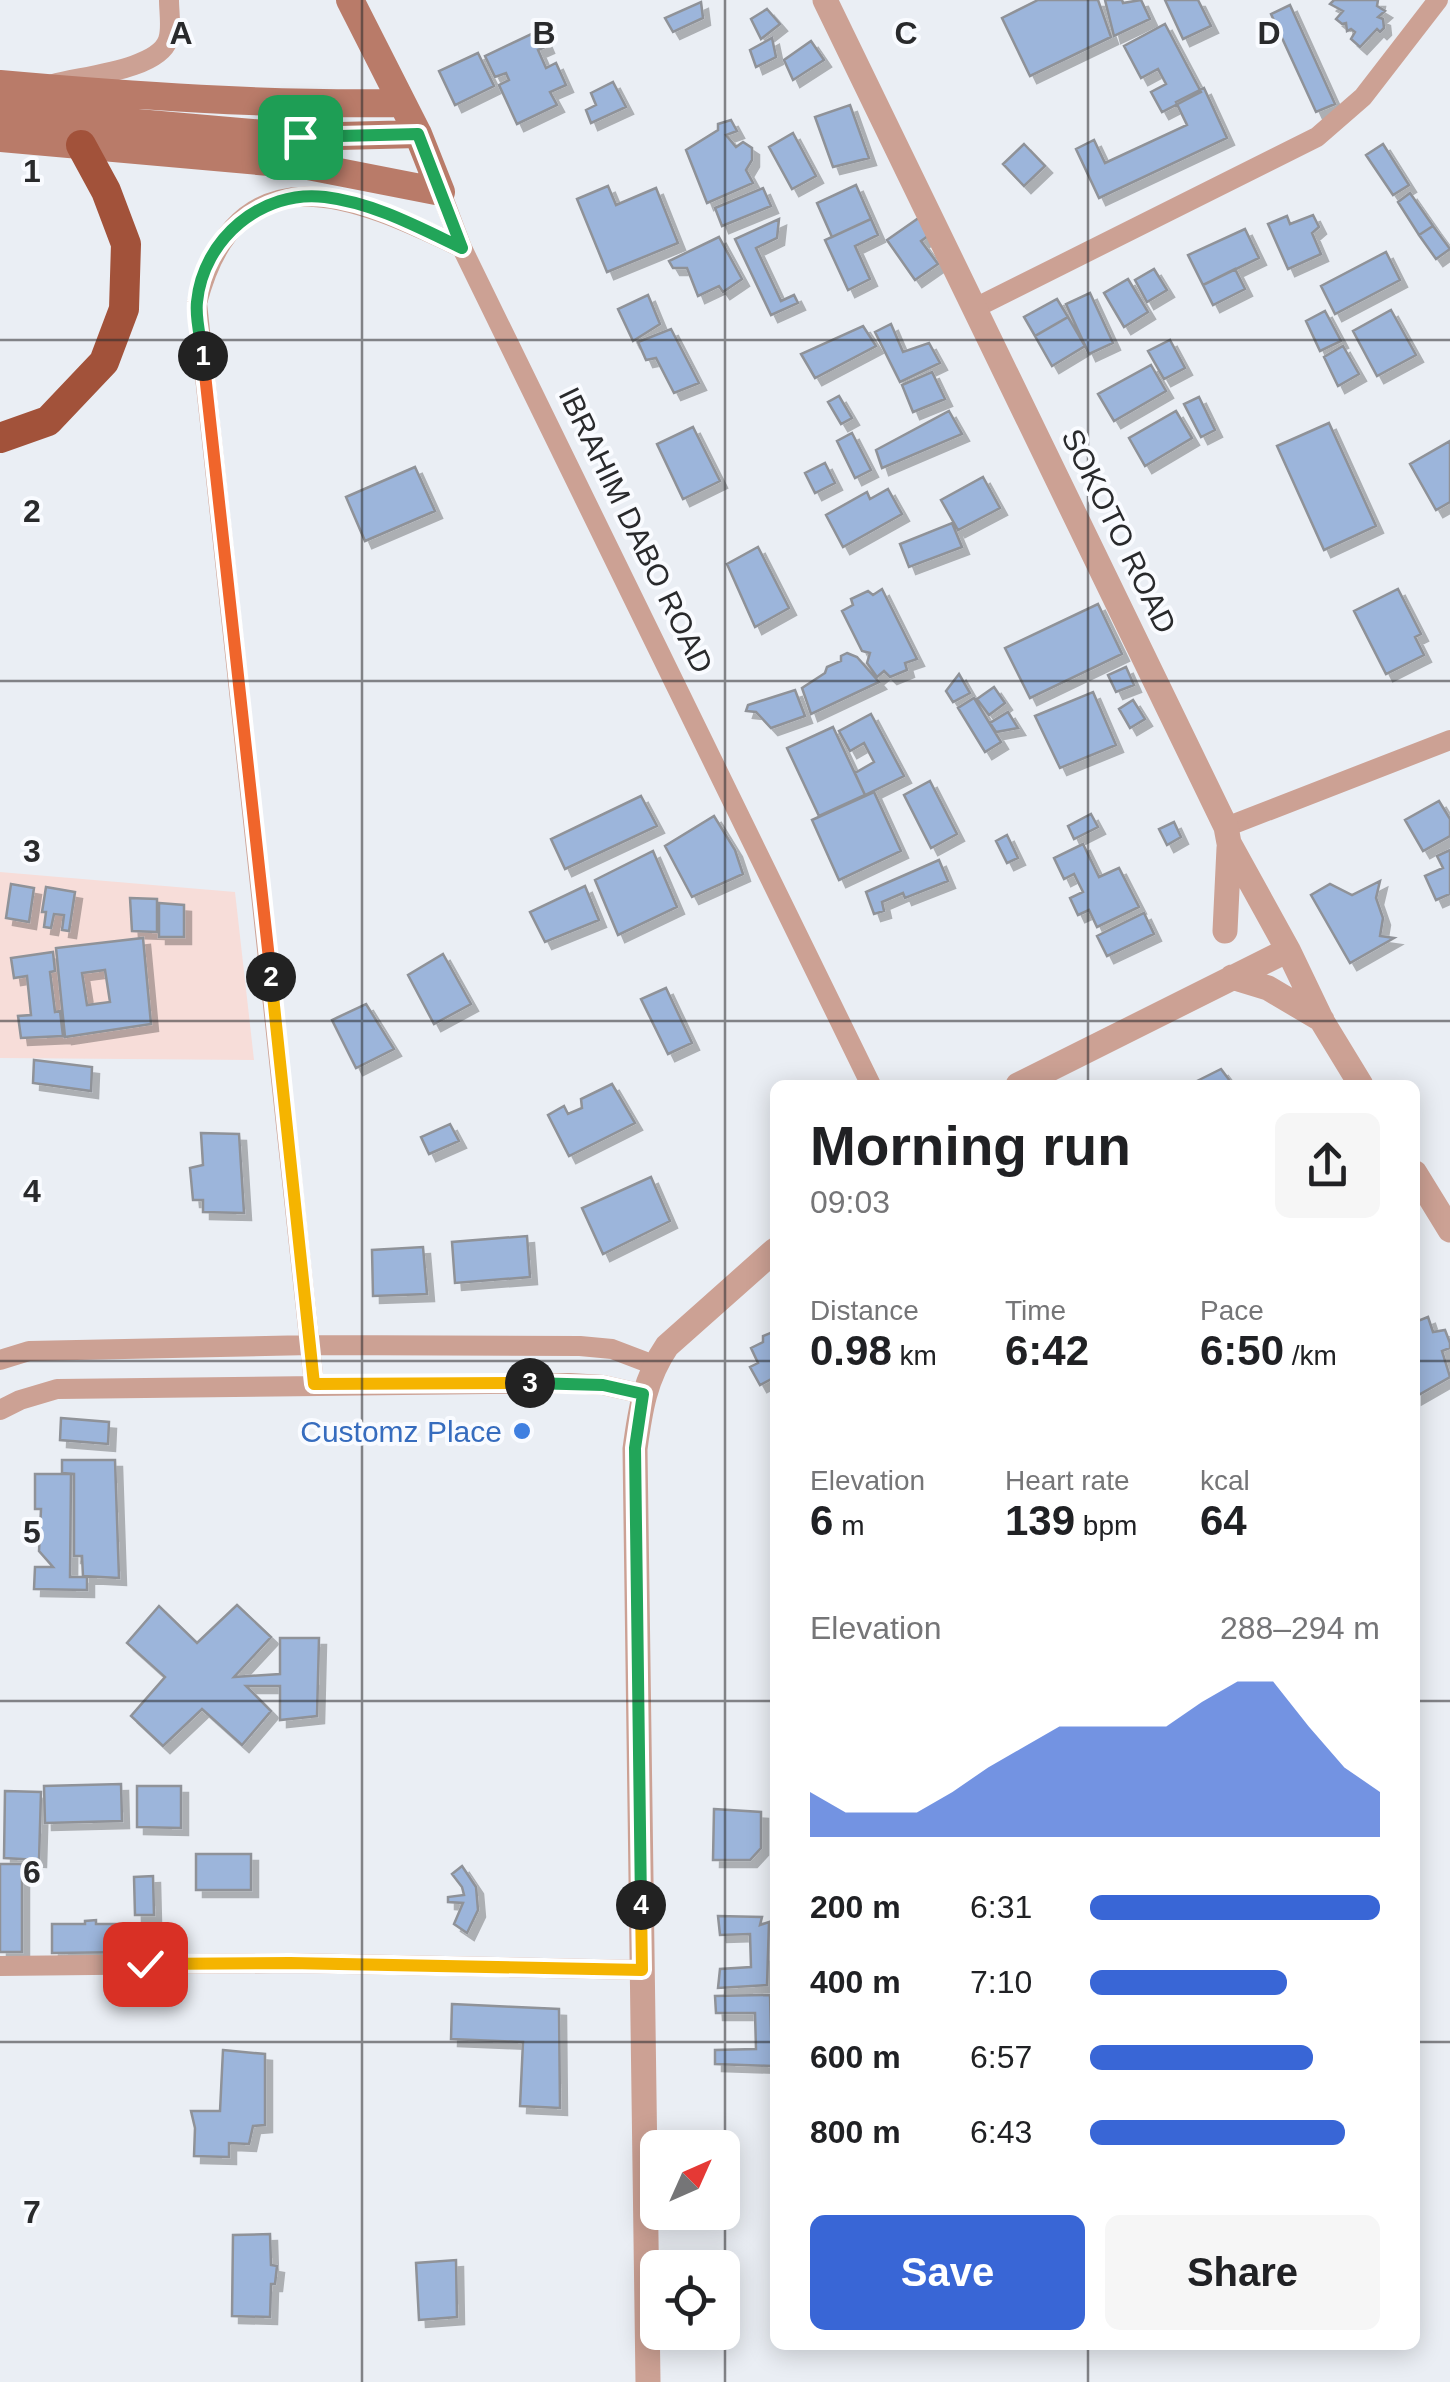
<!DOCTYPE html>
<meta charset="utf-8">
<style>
body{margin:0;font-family:Arial,sans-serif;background:#f6f6f6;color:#202124;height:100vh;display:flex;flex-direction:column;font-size:38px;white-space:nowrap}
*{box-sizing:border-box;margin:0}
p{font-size:32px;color:#757577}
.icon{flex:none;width:55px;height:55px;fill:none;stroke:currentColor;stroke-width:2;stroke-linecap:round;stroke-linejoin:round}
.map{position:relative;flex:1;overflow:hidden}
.panel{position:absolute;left:770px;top:1080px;width:650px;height:1270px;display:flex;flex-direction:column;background:#fff;border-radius:15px;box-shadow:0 5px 25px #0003}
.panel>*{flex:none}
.needle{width:65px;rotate:45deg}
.controls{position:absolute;left:640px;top:2130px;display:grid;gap:20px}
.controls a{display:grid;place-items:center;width:100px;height:100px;border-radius:15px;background:#fff;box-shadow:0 5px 25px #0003;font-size:50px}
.pin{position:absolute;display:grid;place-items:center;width:85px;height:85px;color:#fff;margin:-42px;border-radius:20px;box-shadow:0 5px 15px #0006}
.km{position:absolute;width:50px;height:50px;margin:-25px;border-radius:50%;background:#222;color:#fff;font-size:28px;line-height:50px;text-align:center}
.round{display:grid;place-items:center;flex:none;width:105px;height:105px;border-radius:15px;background:#f6f6f6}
.summary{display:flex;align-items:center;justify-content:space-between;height:170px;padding:0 40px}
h1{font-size:55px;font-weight:600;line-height:75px}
.figures{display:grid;grid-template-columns:repeat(3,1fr);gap:15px;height:170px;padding:10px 40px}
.figures div{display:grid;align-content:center}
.figures b{font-size:42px;font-weight:600}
.figures small{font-size:28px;font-weight:400}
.figures p{font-size:28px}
.chart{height:280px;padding:20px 40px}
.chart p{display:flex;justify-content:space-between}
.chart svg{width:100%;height:180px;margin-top:10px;fill:#3966d6;opacity:.7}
.button{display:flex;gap:20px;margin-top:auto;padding:20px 40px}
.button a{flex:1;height:115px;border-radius:15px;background:#3966d6;color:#fff;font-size:40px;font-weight:600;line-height:115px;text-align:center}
.button a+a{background:#f6f6f6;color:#202124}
ul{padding:0 40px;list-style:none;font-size:32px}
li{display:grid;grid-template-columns:160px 120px 1fr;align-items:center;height:75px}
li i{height:25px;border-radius:12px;background:#3966d6}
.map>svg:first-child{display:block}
.medical{fill:#f7ddd9}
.building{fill:#9cb5db;stroke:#8f9298;stroke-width:2.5;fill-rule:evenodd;filter:url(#shadow)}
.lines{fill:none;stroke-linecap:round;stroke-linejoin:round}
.minor{stroke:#cca194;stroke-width:20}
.tertiary{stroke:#cca194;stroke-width:25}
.secondary{stroke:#b97b69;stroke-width:28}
.trunk{stroke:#a2523a;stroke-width:30}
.split-1-casing{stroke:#fff;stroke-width:20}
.split-2-casing{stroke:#fff;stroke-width:20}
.split-3-casing{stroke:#fff;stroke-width:20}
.split-4-casing{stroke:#fff;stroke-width:20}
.split-5-casing{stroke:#fff;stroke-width:20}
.split-1{stroke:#22a559;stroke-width:12}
.split-2{stroke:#f0652b;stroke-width:12}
.split-3{stroke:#f5b400;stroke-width:12}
.split-4{stroke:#22a559;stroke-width:12}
.split-5{stroke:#f5b400;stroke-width:12}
.grid{fill:none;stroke:#292a2c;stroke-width:2.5;stroke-opacity:0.55}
.shop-dot{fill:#3f7fe0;stroke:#f9fbff;stroke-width:4}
.labels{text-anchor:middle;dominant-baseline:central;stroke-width:8;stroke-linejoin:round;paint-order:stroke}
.street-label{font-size:30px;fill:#292a2c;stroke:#f9fbff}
.shop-label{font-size:30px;fill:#366cbe;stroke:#f9fbff;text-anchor:end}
.grid-label{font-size:32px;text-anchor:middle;font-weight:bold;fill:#292a2c;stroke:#f9fbff;stroke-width:8;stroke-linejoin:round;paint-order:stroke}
</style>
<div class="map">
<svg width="1450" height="2382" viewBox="0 0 1450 2382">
<defs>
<filter id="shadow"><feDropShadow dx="7" dy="7" stdDeviation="0" flood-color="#0004"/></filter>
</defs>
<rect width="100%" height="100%" fill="#eaeef4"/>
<!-- medical -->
<path class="medical" d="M 0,872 L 235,892 L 254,1060 L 0,1058 Z"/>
<!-- building -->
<path class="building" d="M 1038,0 L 1098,0 L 1111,37 L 1030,76 L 1002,18 Z
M 1105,0 L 1122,0 L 1123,3 L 1141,0 L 1150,19 L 1114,36 Z
M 1165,0 L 1198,0 L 1211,26 L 1183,39 Z
M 1334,0 L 1378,0 L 1377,6 L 1385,11 L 1378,17 L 1383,19 L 1384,28 L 1380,32 L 1377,29 L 1360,47 L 1351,39 L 1355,32 L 1351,29 L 1347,31 L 1346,23 L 1342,24 L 1336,19 L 1343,11 L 1330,4 Z
M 701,2 L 703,18 L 673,32 L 665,18 Z
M 1290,5 L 1335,104 L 1316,112 L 1271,14 Z
M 767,9 L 780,24 L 761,39 L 751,19 Z
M 1165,24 L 1201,92 L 1162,112 L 1151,92 L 1166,84 L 1158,69 L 1141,78 L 1124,46 Z
M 540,30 L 547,46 L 538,50 L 546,68 L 556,63 L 566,85 L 550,92 L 557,105 L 517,124 L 499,85 L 509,80 L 506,73 L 495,77 L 485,56 Z
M 772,38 L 776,57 L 756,67 L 750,50 Z
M 811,41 L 824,60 L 793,80 L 784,60 Z
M 478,53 L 494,86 L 455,105 L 439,71 Z
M 613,82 L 626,107 L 591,123 L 586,110 L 596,105 L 591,93 Z
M 1204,88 L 1227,138 L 1099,198 L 1076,149 L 1094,140 L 1105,163 L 1187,125 L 1176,102 Z
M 850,105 L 869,158 L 833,167 L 815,117 Z
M 731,120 L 737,131 L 726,135 L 736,147 L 743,142 L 752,148 L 752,160 L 746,170 L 753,183 L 707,203 L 686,150 L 718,130 L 718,124 Z
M 793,133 L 816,176 L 792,189 L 769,147 Z
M 1024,144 L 1045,166 L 1024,186 L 1003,164 Z
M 1383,144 L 1409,185 L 1393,195 L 1366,155 Z
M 856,185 L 871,219 L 832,237 L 817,203 Z
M 608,186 L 616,205 L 656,188 L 678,243 L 607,272 L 577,199 Z
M 763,188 L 771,206 L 722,226 L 715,208 Z
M 1410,193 L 1433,226 L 1419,235 L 1398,202 Z
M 1313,215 L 1319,227 L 1312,233 L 1321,254 L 1288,269 L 1268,224 L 1287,216 L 1290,224 Z
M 920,217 L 932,233 L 921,241 L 938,264 L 915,280 L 887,240 Z
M 779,219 L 777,238 L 756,248 L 781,301 L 794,295 L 798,303 L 771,315 L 735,239 Z
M 871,219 L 878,235 L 855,246 L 870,279 L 848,290 L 825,240 Z
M 1433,226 L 1450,249 L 1436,259 L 1419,235 Z
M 1245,229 L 1259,258 L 1203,285 L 1188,255 Z
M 719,237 L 742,279 L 723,292 L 719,286 L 698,296 L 687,268 L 673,268 L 669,261 Z
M 1386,252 L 1400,280 L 1335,314 L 1321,286 Z
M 1154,269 L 1167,290 L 1147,302 L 1135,280 Z
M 1235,269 L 1245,289 L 1213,305 L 1203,285 Z
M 1128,279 L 1148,312 L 1124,327 L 1104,293 Z
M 1090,293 L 1113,343 L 1089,354 L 1066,304 Z
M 648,295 L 660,324 L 633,341 L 618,309 Z
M 1057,299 L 1068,317 L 1035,336 L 1024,317 Z
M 1391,310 L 1416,355 L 1377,376 L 1353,331 Z
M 1325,311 L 1341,341 L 1320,351 L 1306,321 Z
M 1068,317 L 1085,346 L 1052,366 L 1035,336 Z
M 891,324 L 903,352 L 929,343 L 940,363 L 900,382 L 875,332 Z
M 863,326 L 876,346 L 815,378 L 801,354 Z
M 671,329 L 699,383 L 674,393 L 656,358 L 646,360 L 638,342 Z
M 1170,340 L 1185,368 L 1164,379 L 1148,351 Z
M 1343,346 L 1359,374 L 1338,386 L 1324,357 Z
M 1151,365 L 1166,391 L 1114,421 L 1098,394 Z
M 932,372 L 945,399 L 913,412 L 902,385 Z
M 839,396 L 852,418 L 841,424 L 828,402 Z
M 1199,397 L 1215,430 L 1201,437 L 1184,404 Z
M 949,411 L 962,434 L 882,468 L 876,450 Z
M 1176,411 L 1192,438 L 1145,466 L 1129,438 Z
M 1329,423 L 1376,526 L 1324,550 L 1277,446 Z
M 693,427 L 720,481 L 683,499 L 657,444 Z
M 852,433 L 871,470 L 855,478 L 837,441 Z
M 1450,441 L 1450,502 L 1436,510 L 1410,464 Z
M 825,463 L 835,483 L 815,493 L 805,473 Z
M 415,467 L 435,511 L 365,541 L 346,497 Z
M 983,477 L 1000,508 L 958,530 L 941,500 Z
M 888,489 L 902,514 L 843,547 L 826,515 L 867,492 L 870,499 Z
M 952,523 L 962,547 L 909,567 L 900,544 Z
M 758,547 L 789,608 L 755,627 L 727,564 Z
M 882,589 L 917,659 L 905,663 L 907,670 L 890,677 L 884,671 L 877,677 L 867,663 L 870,653 L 862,651 L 842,611 L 853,605 L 851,599 L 868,591 L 873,595 Z
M 1398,589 L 1421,634 L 1415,637 L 1424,655 L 1386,674 L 1354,611 Z
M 1098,604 L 1122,654 L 1030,698 L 1005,648 Z
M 847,653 L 857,657 L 879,682 L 811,714 L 802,688 L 825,673 L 827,667 L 841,661 L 841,656 Z
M 1126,667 L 1134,685 L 1116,692 L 1108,675 Z
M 959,674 L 970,693 L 953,702 L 946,691 Z
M 994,687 L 1005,703 L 989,715 L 977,699 Z
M 795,690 L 805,716 L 771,728 L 756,712 L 746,711 L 748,705 Z
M 1093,692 L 1116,745 L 1060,768 L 1035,716 Z
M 974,698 L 1001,742 L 985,752 L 958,708 Z
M 1133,700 L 1145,719 L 1130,728 L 1119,709 Z
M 1008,712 L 1018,728 L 996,732 L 990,723 Z
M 871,714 L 904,776 L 865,795 L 855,773 L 874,762 L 864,743 L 850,751 L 839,731 Z
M 833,727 L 865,795 L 819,816 L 787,748 Z
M 930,781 L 957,834 L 931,848 L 904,795 Z
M 874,792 L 901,851 L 839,880 L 812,820 Z
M 641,796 L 657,826 L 565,869 L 551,839 Z
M 1439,801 L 1450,819 L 1450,836 L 1423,851 L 1405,820 Z
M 1091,814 L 1098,827 L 1074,839 L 1068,826 Z
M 714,816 L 735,850 L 743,874 L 692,897 L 665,846 Z
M 1174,822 L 1181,837 L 1167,845 L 1159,829 Z
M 1007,835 L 1018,858 L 1007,863 L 996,841 Z
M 1083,844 L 1099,877 L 1119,868 L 1139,907 L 1097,927 L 1089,910 L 1078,915 L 1070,898 L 1083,892 L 1074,874 L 1064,879 L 1054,858 Z
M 1450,850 L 1450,894 L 1436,900 L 1425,876 L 1443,868 L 1437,856 Z
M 653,851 L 677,907 L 618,935 L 595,880 Z
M 939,860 L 948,881 L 905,898 L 903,893 L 882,902 L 884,911 L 874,914 L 866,892 Z
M 1380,881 L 1376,898 L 1383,918 L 1380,936 L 1394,938 L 1350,963 L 1311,895 L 1330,884 L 1352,895 Z
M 11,884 L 34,888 L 29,922 L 6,918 Z
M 585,886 L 599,920 L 545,942 L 530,912 Z
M 46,887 L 75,892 L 69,931 L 62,930 L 64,915 L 54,914 L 51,928 L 44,927 L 46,912 L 42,912 Z
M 130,898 L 157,899 L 157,932 L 132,931 Z
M 159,903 L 184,905 L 184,937 L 159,937 Z
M 1144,913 L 1154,934 L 1107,956 L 1097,936 Z
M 143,938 L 151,1024 L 65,1037 L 56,948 ZM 105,970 L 110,1002 L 87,1005 L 82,973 Z
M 53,952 L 55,971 L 50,972 L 55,1012 L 60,1011 L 63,1036 L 21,1038 L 18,1016 L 31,1015 L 27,976 L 14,978 L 11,958 Z
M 443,954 L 471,1004 L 434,1024 L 408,975 Z
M 666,988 L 692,1043 L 668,1054 L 641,999 Z
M 366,1004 L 394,1049 L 356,1068 L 332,1020 Z
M 34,1060 L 92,1067 L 91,1091 L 33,1083 Z
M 1221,1069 L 1233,1085 L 1189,1085 Z
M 612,1084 L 635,1123 L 569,1156 L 548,1115 L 564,1106 L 568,1114 L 582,1108 L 581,1099 Z
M 450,1124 L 459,1141 L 429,1154 L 421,1137 Z
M 201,1133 L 239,1134 L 244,1213 L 203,1212 L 203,1200 L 193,1200 L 190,1168 L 203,1165 Z
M 651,1177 L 670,1221 L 603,1254 L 582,1208 Z
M 527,1236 L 530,1277 L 455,1283 L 452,1242 Z
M 423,1247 L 427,1294 L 373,1296 L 372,1250 Z
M 1428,1317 L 1433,1332 L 1445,1330 L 1450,1343 L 1450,1348 L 1442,1351 L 1450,1377 L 1415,1397 L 1415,1322 Z
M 775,1331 L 775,1377 L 760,1385 L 750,1367 L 758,1363 L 751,1348 L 763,1342 L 763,1336 Z
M 61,1418 L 109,1422 L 108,1444 L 60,1440 Z
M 62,1460 L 115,1460 L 119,1578 L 83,1576 L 82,1556 L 74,1556 L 74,1474 L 62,1473 Z
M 35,1474 L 71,1474 L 70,1577 L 87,1577 L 87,1590 L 34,1589 L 35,1567 L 53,1567 L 39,1551 L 41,1509 L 35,1509 Z
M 237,1605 L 271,1637 L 234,1677 L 280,1674 L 280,1638 L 319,1638 L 317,1716 L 280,1720 L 280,1686 L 246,1686 L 271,1711 L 242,1745 L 202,1709 L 163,1746 L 131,1716 L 165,1677 L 127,1643 L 159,1606 L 197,1643 Z
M 121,1784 L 122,1821 L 45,1823 L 44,1786 Z
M 137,1786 L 181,1786 L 181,1828 L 137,1827 Z
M 5,1791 L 41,1792 L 39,1860 L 4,1858 Z
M 714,1809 L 761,1812 L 761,1848 L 750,1860 L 713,1860 Z
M 196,1854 L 251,1854 L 251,1890 L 196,1890 Z
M 0,1864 L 22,1864 L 22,1952 L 0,1952 Z
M 462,1866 L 476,1887 L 478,1910 L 467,1933 L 454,1924 L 463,1903 L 448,1902 L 448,1897 L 464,1895 L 462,1887 L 452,1874 Z
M 153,1876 L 154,1915 L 135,1915 L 134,1877 Z
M 718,1916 L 762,1917 L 760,1925 L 769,1922 L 767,1985 L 718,1988 L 720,1969 L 751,1967 L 750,1934 L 720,1935 Z
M 96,1920 L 96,1924 L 129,1924 L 129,1952 L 52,1953 L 52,1924 L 85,1924 L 85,1921 Z
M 770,1995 L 772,2066 L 715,2064 L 715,2050 L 756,2049 L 755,2013 L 716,2013 L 715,1996 Z
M 452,2004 L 559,2009 L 560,2108 L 520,2106 L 523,2042 L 451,2039 Z
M 223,2050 L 265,2054 L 265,2125 L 253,2126 L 249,2144 L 229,2143 L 229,2157 L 194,2156 L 195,2128 L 191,2111 L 220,2111 Z
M 270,2234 L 271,2265 L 277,2266 L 275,2284 L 271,2284 L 270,2317 L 232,2316 L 233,2235 Z
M 456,2260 L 457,2317 L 419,2320 L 416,2263 Z"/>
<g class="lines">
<!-- minor -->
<path class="minor" d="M 53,84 C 81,76 158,70 168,40 C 172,29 169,12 169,0
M 441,192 L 462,248 L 871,1085
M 975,308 L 1317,137 L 1363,97 L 1438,0
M 1226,827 L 1450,740
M 0,1360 L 29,1351 L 311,1345 L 580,1346 L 612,1349 L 654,1365
M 314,1384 L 197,303 C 238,145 354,196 462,248
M 0,1410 L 20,1400 L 57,1389 L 570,1383 L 603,1385 L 643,1394
M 0,1966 L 291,1963 L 642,1970"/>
<!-- tertiary -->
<path class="tertiary" d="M 825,0 L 1226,827 L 1229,843 L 1288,950 L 1322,1021 L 1361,1085
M 1225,931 L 1229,848
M 1232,977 L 1268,988 L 1322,1020
M 1018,1085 L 1288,950
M 1415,1173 L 1450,1230
M 648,2382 L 635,1449 C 640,1411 645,1378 667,1346 L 775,1250"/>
<!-- secondary -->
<path class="secondary" d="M 350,0 L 418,134 L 441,192
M 0,84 C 134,96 267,105 401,103
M 0,111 L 300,137 L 418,134
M 0,138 L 303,165 L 441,192"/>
<!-- trunk -->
<path class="trunk" d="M 0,438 L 48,421 L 104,362 L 124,309 L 126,244 L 106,191 L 81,145"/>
</g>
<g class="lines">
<defs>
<path id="split-1" d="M 203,356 C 201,339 195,319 197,302 C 203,239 262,189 325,197 C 374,203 418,227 462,248 L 418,134 L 300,137"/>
<path id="split-2" d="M 203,356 L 271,977"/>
<path id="split-3" d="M 271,977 L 314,1384 L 530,1383"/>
<path id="split-4" d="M 530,1383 L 603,1385 L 643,1394 L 635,1448 L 641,1905"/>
<path id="split-5" d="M 145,1964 L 290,1963 L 642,1970 L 641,1905"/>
</defs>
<!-- split-1 casing -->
<use href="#split-1" class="split-1-casing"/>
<!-- split-2 casing -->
<use href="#split-2" class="split-2-casing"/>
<!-- split-3 casing -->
<use href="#split-3" class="split-3-casing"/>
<!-- split-4 casing -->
<use href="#split-4" class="split-4-casing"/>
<!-- split-5 casing -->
<use href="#split-5" class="split-5-casing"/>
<!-- split-1 -->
<use href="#split-1" class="split-1"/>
<!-- split-2 -->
<use href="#split-2" class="split-2"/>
<!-- split-3 -->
<use href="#split-3" class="split-3"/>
<!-- split-4 -->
<use href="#split-4" class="split-4"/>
<!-- split-5 -->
<use href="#split-5" class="split-5"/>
</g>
<!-- grid -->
<path class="grid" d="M 362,0 L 362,2382M 725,0 L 725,2382M 1088,0 L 1088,1085M 0,340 L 1450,340M 0,681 L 1450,681M 0,1021 L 1450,1021M 0,1361 L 775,1361M 1415,1361 L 1450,1361M 0,1701 L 775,1701M 1415,1701 L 1450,1701M 0,2042 L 775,2042M 1415,2042 L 1450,2042M 1088,2345 L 1088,2382"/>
<!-- markers -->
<circle class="shop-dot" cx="522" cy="1431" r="10"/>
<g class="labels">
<!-- street labels -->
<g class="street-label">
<text transform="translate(636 530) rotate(64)">IBRAHIM DABO ROAD</text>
<text transform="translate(1119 531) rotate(64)">SOKOTO ROAD</text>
</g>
<!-- shop labels -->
<g class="shop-label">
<text x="502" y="1431">Customz Place</text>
</g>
</g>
<g class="grid-label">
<text x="181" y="44">A</text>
<text x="544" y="44">B</text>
<text x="906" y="44">C</text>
<text x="1269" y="44">D</text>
<text x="32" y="182">1</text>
<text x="32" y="522">2</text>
<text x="32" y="862">3</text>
<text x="32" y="1202">4</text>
<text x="32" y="1543">5</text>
<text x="32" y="1883">6</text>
<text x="32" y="2223">7</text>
</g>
</svg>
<div class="controls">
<a><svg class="needle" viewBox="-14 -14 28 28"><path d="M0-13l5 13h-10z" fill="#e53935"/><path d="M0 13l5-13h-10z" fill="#757577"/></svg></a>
<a><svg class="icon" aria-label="locate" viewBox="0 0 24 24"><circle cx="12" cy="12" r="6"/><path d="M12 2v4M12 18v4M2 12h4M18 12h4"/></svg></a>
</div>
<div class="pin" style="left:300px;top:137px;background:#1e9e55"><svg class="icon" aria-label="arrive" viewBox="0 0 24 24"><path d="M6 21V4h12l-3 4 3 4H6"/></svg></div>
<div class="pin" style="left:145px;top:1964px;background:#d93025"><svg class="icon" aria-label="check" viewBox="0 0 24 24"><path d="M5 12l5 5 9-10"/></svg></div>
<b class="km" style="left:203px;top:356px">1</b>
<b class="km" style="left:271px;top:977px">2</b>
<b class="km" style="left:530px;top:1383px">3</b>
<b class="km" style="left:641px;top:1905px">4</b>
<section class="panel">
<div class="summary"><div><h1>Morning run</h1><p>09:03</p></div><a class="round"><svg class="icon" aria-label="share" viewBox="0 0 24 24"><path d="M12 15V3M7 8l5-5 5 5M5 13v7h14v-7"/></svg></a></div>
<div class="figures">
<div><p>Distance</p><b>0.98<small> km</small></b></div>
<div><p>Time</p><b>6:42</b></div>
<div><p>Pace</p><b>6:50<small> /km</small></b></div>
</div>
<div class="figures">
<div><p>Elevation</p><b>6<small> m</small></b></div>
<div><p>Heart rate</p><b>139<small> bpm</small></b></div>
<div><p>kcal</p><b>64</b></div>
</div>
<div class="chart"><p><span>Elevation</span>288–294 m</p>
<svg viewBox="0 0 160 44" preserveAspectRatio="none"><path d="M0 44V33L10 38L20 38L30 38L40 33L50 27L60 22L70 17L80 17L90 17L100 17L110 11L120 6L130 6L140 17L150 27L160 33V44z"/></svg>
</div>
<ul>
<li><b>200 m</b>6:31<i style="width:100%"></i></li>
<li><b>400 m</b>7:10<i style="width:68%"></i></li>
<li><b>600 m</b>6:57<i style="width:77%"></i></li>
<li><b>800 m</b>6:43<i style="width:88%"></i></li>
</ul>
<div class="button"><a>Save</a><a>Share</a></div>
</section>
</div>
